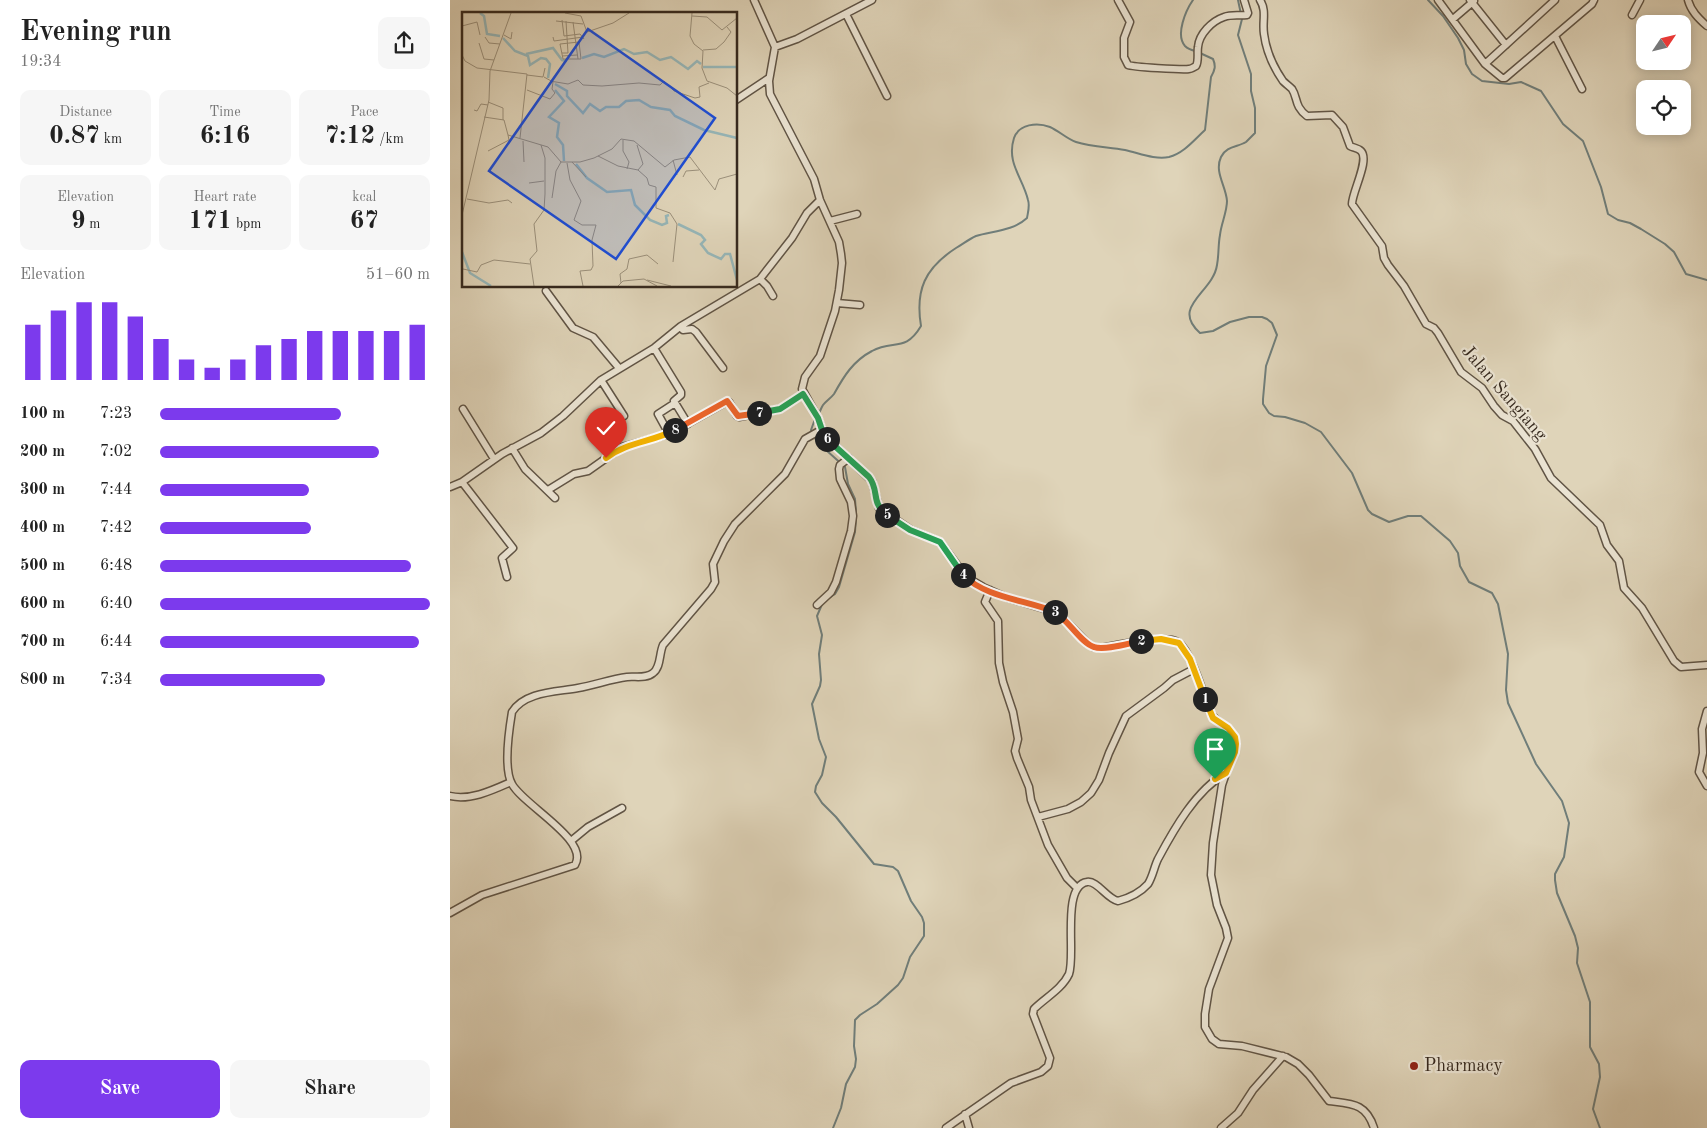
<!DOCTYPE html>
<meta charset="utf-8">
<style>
body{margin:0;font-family:"Old Standard TT",serif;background:#f6f6f6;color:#222;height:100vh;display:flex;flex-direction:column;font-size:19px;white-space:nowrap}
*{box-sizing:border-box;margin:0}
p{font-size:16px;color:#767676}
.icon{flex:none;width:28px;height:28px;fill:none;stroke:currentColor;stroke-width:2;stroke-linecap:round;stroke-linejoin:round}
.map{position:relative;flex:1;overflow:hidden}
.details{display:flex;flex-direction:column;background:#fff;width:450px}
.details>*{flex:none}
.needle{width:32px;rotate:55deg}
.controls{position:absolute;left:1186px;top:15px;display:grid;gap:10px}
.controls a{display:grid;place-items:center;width:55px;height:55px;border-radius:10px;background:#fff;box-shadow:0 2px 12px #0003;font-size:25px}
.pin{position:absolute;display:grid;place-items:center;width:42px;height:42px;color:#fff;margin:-51px -21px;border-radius:50% 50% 50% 0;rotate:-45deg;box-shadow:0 0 5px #0007}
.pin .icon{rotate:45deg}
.km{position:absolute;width:25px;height:25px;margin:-12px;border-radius:50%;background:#222;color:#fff;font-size:14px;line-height:25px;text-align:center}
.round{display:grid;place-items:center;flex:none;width:52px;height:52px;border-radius:10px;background:#f6f6f6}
.head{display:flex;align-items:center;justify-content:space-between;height:85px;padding:0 20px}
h1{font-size:28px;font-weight:700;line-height:38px}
.metrics{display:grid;grid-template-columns:repeat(3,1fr);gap:8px;height:85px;padding:5px 20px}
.metrics div{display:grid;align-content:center;border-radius:10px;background:#f6f6f6;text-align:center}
.metrics b{font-size:25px;font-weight:700}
.metrics small{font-size:14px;font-weight:400}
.metrics p{font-size:14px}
.chart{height:140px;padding:10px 20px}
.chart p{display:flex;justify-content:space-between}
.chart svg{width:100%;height:90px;margin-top:5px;stroke:#7c3aed;stroke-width:6}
.button{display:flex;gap:10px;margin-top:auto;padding:10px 20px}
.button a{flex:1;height:58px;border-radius:10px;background:#7c3aed;color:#fff;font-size:20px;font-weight:700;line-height:58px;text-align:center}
.button a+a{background:#f6f6f6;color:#222}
ul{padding:0 20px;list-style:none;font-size:16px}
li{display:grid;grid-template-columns:80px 60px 1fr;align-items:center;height:38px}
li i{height:12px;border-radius:6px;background:#7c3aed}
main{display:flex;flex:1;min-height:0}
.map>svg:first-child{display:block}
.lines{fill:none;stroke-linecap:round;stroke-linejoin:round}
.stream{stroke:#707e7a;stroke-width:2}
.minor-casing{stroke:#605445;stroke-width:9}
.minor{stroke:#eae3d2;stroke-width:6}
.split-1-casing{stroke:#fff;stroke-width:10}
.split-2-casing{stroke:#fff;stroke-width:10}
.split-3-casing{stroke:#fff;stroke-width:10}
.split-4-casing{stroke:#fff;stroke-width:10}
.split-5-casing{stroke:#fff;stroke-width:10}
.split-6-casing{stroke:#fff;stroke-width:10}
.split-7-casing{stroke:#fff;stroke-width:10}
.split-8-casing{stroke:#fff;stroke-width:10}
.split-9-casing{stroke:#fff;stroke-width:10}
.split-1{stroke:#f5b400;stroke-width:6}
.split-2{stroke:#f5b400;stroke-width:6}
.split-3{stroke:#f0652b;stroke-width:6}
.split-4{stroke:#f0652b;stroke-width:6}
.split-5{stroke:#22a559;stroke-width:6}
.split-6{stroke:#22a559;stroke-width:6}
.split-7{stroke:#22a559;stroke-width:6}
.split-8{stroke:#f0652b;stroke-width:6}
.split-9{stroke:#f5b400;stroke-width:6}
.poi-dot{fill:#8f2418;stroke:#eae3d2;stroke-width:2}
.labels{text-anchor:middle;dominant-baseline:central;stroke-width:4.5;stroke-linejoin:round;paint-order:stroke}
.street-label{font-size:18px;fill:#36291e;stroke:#eae3d2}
.poi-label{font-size:18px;fill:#36291e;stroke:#eae3d2;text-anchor:start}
.inset-river{fill:none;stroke:#96b6b8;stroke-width:2.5}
.inset-road{fill:none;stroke:#9b907b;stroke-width:1}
.view{fill:#1d4ed8;fill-opacity:0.15;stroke:#1d4ed8;stroke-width:2.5}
.inset-edge{fill:none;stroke:#36291e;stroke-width:2.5}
</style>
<main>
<section class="details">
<div class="head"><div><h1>Evening run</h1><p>19:34</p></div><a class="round"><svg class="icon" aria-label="share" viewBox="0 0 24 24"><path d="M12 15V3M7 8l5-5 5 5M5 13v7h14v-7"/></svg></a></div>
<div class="metrics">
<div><p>Distance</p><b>0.87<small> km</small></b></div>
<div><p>Time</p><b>6:16</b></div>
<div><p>Pace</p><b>7:12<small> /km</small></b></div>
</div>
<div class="metrics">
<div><p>Elevation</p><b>9<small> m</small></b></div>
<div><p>Heart rate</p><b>171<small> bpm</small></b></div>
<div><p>kcal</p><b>67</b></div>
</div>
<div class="chart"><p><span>Elevation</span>51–60 m</p>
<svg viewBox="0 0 160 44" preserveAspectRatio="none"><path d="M5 44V17M15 44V10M25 44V6M35 44V6M45 44V13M55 44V24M65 44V34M75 44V38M85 44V34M95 44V27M105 44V24M115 44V20M125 44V20M135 44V20M145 44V20M155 44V17"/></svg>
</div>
<ul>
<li><b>100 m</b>7:23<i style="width:67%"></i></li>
<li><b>200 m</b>7:02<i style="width:81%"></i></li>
<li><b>300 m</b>7:44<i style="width:55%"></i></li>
<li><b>400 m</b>7:42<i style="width:56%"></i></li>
<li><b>500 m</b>6:48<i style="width:93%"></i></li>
<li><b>600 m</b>6:40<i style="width:100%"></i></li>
<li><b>700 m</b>6:44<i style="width:96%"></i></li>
<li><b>800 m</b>7:34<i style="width:61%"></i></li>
</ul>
<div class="button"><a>Save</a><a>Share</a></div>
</section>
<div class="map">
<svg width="1257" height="1128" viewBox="0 0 1257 1128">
<rect width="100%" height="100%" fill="#dfd4b9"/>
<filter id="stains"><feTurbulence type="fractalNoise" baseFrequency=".004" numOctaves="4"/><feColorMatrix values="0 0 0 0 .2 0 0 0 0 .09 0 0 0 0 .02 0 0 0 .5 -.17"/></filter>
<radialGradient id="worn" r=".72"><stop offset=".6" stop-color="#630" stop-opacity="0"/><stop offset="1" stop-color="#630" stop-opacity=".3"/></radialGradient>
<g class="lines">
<!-- stream -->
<path class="stream" d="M 743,0 C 736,10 725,35 735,46 C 738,49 741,50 745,51
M 788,0 L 792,19 L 788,35 L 801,74 L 801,91 L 805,108 L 805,133 C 802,136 799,139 796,142 C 788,147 776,146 771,157 C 764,172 776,186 777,201 C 777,212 771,224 770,235 C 768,245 769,255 767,265 C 763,293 720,306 750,333 L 763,331 L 780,322 L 799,317 L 812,317 L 817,319 L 822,323 L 827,335 L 816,366 L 813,399 L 813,404 L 819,413 L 824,416 L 835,417 L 855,423 L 871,432 L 902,473 L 918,510 L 922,514 L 939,522 L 958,516 L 971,516 L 1000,541 L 1008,553 L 1010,566 L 1019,582 L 1042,593 L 1048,604 L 1058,654 L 1056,690 L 1058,703 L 1086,764 L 1112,801 L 1119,823 L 1114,857 L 1105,874 L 1105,880 L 1107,893 L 1125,936 L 1128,948 L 1127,963 L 1140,1002 L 1140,1047 L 1149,1064 L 1150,1077 L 1143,1109 L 1150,1128
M 978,0 L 993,16 L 1008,38 L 1014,50 L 1016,64 L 1022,74 L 1032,81 L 1059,84 L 1071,82 L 1091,91 L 1113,124 L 1133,141 L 1151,187 L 1158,214 L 1168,220 L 1180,223 L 1191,229 L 1215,244 L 1224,252 L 1236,274 L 1257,280
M 368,415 C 370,412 371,408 373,405 C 376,401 381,398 384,394 C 394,376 403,361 422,351 C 443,339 455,353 471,326 C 465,290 475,268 506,248 C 513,244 519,239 526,236 C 543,231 563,231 577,218 C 578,212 580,206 578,200 C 573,178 556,163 564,138 C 569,124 587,122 600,127 C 609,131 617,139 626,142 C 642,147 658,147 675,150 C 689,153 705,160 719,157 C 734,153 744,140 755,130 L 761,77 C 765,70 766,66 763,59 L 750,53
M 365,419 L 361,430 L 367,442 L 395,467 L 398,484 L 405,499 L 406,512
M 383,1128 L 391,1108 L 396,1084 L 405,1067 L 406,1059 L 404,1046 L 405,1020 L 410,1015 L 427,1004 L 448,985 L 453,978 L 460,957 L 474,936 L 474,923 L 472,917 L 461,901 L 448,871 L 443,867 L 424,864 L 386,817 L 372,803 L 365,792 L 366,786 L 372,775 L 376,757 L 369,739 L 362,704 L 370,686 L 371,680 L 369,654 L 372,635 L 367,616 L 373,602 L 385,594 L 389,587 L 405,532 L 406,517"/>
<defs>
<path id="minor" d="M 304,0 L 325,47 L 319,81 L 320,94 L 364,179 L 370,200 L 389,242 L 391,254 L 392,263 L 389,290 L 385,311 L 370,356 L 355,377 L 352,389 L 368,418 L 374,435 L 422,481 L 429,508 L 461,530 L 490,542 L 516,577 L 533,587 L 558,598 L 608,613 L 638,644 L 643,647 L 651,648 C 667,645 715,634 728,642 C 741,651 754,696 760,712 C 768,726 782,725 786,744 L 772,785 L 763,843 L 761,875 L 767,905 L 776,928 L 778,938 L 759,989 L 755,1014 L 755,1027 L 762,1039 L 769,1044 L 792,1046 L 836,1057 L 848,1064 L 859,1075 L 879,1101 C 902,1104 916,1103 924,1128
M 668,0 L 680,22 L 674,38 L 674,57 L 678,65 C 682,67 733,70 739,69 C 741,69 744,67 746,66 C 749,61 747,52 748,47 C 749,34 762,21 774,17 C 782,14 789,16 797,15 L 798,13 L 794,0
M 810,0 C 817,11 812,21 814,34 C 816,50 824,68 833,81 C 836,84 839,86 842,89 C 848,98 844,106 857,116 L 882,115 L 893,127 L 900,146 C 904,148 908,148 911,151 C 920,160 902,192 902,204 L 932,246 L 934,258 L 938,265 L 954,286 L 976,324 L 984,328 L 988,333 L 1011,372 L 1032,388 L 1044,406 L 1052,415 L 1063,421 L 1085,449 L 1101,478 L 1150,525 L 1157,545 L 1169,561 L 1174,588 L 1192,608 L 1224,661 L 1231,667 L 1257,665
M 988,0 L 1035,64 L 1052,78 L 1055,78 L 1142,4 L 1144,0
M 1020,0 L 1056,45
M 1238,0 C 1241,11 1248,18 1257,26
M 396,14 L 437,96
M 1182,15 L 1190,0
M 1003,19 L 1024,1
M 1105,36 L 1132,89
M 325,47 L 347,39 L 422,0
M 1035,64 L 1105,0
M 286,100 L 319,78
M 380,221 L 407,214
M 310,279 L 317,286 L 323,296
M 96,291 L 123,328 L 143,337 L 169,368
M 387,303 L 410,305
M 230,327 L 233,330 L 242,329 L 246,332 L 273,368
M 204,348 L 231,392 L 231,395 L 224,401 L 238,424
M 151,380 L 174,416
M 13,409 L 44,459
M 219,434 L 208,414 L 225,403
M 62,448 L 75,469 L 105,498
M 12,482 L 63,548 L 52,558 L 57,577
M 0,487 L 12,482 L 52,454 L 91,433 L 113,416 L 151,380 L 204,348 L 231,326 L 310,279 L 342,238 L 357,213 L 370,200
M 98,490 L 124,474 L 138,471 L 172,447 L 219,434 L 276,402 L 279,402 L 287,416 L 289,417 L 330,409 L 353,394
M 540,590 L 535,602 L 548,621 L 549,663 L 553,682 L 563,712 L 568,739 L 565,751 L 567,758 L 579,787 L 581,800 L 598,845 L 617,878 L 627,888
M 367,605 L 381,592 L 386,582 L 401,531 L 403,516 L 401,502 L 390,479 L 389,469 L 390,465 L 399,458
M 1257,711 L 1252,729 L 1253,753 L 1249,772 L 1257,786
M 0,796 C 20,801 43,790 61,782
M 588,817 L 618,809 L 631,802 L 641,793 L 649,780 L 659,753 L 676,716 L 714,688 L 723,680 L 744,669
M 121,841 L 138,827 L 172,808
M 0,913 L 32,895 L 125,865 C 140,840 73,805 62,784 C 53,768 59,730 62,712 C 75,691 108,692 128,688 C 145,685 161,679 177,677 C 185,676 196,679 203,673 C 211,667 209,654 213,645 L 261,589 L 265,582 L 263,564 L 274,541 L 285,524 L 335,474 L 355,439 L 371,430
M 515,1114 L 519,1128
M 496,1128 L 561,1083 L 591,1072 L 598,1066 L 600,1058 L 583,1014 L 584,1009 C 595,998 612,989 619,974 C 626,955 611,886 637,882 C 647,880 657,899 668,901 C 679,898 690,893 698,884 C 703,876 704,867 708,859 C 724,829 746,790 776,773
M 771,1128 L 788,1113 L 803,1090 L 833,1056"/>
</defs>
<!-- minor casing -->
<use href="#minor" class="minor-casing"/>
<!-- minor -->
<use href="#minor" class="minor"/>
</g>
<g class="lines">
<defs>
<path id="split-1" d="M 755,699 L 763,718 L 778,728 L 785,737 L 786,744 L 785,752 L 776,773 L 765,779"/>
<path id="split-2" d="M 691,641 L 711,639 L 729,643 L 740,659 L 755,699"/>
<path id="split-3" d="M 605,612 C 618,620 632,644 644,647 C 654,651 680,643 691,641"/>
<path id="split-4" d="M 513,575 C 536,598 577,600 605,612"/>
<path id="split-5" d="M 437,515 L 460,530 L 490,542 L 513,575"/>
<path id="split-6" d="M 377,439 L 419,477 C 430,491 420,502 437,515"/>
<path id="split-7" d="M 309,413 L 330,409 L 353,394 L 368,418 L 372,430 L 377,439"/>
<path id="split-8" d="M 225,430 L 277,401 L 288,416 L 309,413"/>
<path id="split-9" d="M 156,458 C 177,442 202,442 225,430"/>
</defs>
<!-- split-1 casing -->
<use href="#split-1" class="split-1-casing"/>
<!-- split-2 casing -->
<use href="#split-2" class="split-2-casing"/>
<!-- split-3 casing -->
<use href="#split-3" class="split-3-casing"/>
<!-- split-4 casing -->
<use href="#split-4" class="split-4-casing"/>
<!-- split-5 casing -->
<use href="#split-5" class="split-5-casing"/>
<!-- split-6 casing -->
<use href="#split-6" class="split-6-casing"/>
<!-- split-7 casing -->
<use href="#split-7" class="split-7-casing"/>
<!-- split-8 casing -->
<use href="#split-8" class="split-8-casing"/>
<!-- split-9 casing -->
<use href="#split-9" class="split-9-casing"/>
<!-- split-1 -->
<use href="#split-1" class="split-1"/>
<!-- split-2 -->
<use href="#split-2" class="split-2"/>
<!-- split-3 -->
<use href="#split-3" class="split-3"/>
<!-- split-4 -->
<use href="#split-4" class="split-4"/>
<!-- split-5 -->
<use href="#split-5" class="split-5"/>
<!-- split-6 -->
<use href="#split-6" class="split-6"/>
<!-- split-7 -->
<use href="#split-7" class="split-7"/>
<!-- split-8 -->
<use href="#split-8" class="split-8"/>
<!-- split-9 -->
<use href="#split-9" class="split-9"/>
</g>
<!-- markers -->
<circle class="poi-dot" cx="964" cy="1066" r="5"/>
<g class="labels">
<!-- street labels -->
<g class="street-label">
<text transform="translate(1054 393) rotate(49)">Jalan Sangiang</text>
</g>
<!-- poi labels -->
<g class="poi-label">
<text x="974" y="1066">Pharmacy</text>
</g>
</g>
<!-- overview -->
<g transform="translate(12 12)">
<rect width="275" height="275" fill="#dfd4b9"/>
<path class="inset-river" d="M 18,1 L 22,4 L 25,22 L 38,24M 41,26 L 53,39 L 66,44 L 68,53 L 79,46 L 84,47 L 88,52 L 86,66M 64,42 L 91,36 L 100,48 L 105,49M 120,46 L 132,42 L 142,45 L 162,37 L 172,42 L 185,40 L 198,48 L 209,45 L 226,57 L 235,49 L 239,52M 241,55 L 275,55M 93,72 L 105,79 L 105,84 L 121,101 L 128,92 L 138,99 L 144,95 L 157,95 L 164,89 L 177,88 L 189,95 L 208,98 L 213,104 L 242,118 L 275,126M 93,78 L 102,89 L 87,105 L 97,111 L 95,125 L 101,133 L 102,149M 114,152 L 125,166 L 145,180 L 169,178 L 173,193 L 188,208 L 200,213 L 205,211 L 204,204 L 207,203M 216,212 L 239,223 L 243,228 L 239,232 L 246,241 L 259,247 L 263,242 L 268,242 L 275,268M 0,240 L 8,261 L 29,274"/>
<path class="inset-road" d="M 103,1 L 119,4 L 125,20 L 151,11 L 167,1M 230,1 L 228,24 L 232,32 L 241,39 L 240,56 L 245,69 L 265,76 L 275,84M 230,4 L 245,5 L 260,18 L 275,6M 100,8 L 102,24 L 118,22 L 122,27M 94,9 L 121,12M 111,10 L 116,47M 0,14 L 15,10 L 18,23M 42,23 L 49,27 L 50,20M 23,25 L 27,31 L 38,32M 91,25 L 92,29 L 121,25M 117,30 L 119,47 L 101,47 L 98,32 ZM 17,31 L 22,47 L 32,48M 241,38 L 254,37 L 262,30 L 269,20 L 265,15M 100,41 L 106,41 L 104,9M 0,43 L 3,49 L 15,56 L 65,62 L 58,126M 100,44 L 115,43M 65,63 L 81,65 L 83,56M 88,69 L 106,72 L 116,68 L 121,73 L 140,74 L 177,71 L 198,73 L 202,69 L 212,79 L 233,86 L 238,85 L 237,75 L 247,71M 65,78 L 88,87 L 93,81 L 90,77 L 91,70 L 82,65M 26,90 L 41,96 L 41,108M 12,98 L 15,99 L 19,92 L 26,93M 22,105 L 42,108 L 46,123 L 86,135 L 99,150 L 118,150 L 132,146 L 150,137 L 159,127 L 172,129 L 203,155 L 212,148 L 228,145 L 253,178 L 257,167 L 275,162M 161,128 L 161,139 L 167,150 L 165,157M 61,129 L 62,150M 175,133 L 181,152 L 176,158 L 185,166 L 187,173 L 194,175 L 194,196 L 208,201 L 215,212 L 211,250M 26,139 L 47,128 L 46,123M 136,144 L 156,154 L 176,158M 211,148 L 215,163M 110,150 L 124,165M 105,151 L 108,168 L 119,189 L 112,208 L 120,213 L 134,213 L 130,228 L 131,254 L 129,258 L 118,259 L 121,274M 221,165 L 224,159 L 237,158M 67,171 L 82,169M 90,186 L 94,159 L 99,150M 5,187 L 27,191 L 46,188 L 50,191M 0,203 L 27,88 L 28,59 L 49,1M 1,257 L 15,260 L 19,253 L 32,248 L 68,252M 185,268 L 209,274M 159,271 L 158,262 L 165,257 L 167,247 L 185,243 L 196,252M 72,274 L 68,247 L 75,239 L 72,212 L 82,198 L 83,182 L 83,146 L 79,133M 156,274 L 161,269 L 182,267 L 195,274"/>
<path class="view" d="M 126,17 L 253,106 L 154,247 L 27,159 Z"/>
<rect width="275" height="275" class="inset-edge"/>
</g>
<rect width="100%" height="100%" filter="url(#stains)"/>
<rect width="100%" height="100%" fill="url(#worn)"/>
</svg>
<div class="controls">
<a><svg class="needle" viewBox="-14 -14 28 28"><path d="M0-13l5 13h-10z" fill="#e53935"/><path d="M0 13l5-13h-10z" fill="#767676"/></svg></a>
<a><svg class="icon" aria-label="locate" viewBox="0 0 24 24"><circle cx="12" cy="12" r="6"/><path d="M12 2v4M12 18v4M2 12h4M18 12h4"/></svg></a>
</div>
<div class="pin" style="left:765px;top:779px;background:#1e9e55"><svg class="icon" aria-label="arrive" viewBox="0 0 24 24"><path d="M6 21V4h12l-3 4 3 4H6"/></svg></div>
<div class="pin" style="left:156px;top:458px;background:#d93025"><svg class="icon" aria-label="check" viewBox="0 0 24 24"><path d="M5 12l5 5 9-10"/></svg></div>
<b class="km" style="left:755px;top:699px">1</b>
<b class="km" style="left:691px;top:641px">2</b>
<b class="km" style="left:605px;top:612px">3</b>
<b class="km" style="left:513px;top:575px">4</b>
<b class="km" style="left:437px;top:515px">5</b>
<b class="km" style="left:377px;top:439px">6</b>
<b class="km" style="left:309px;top:413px">7</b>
<b class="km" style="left:225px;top:430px">8</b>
</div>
</main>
